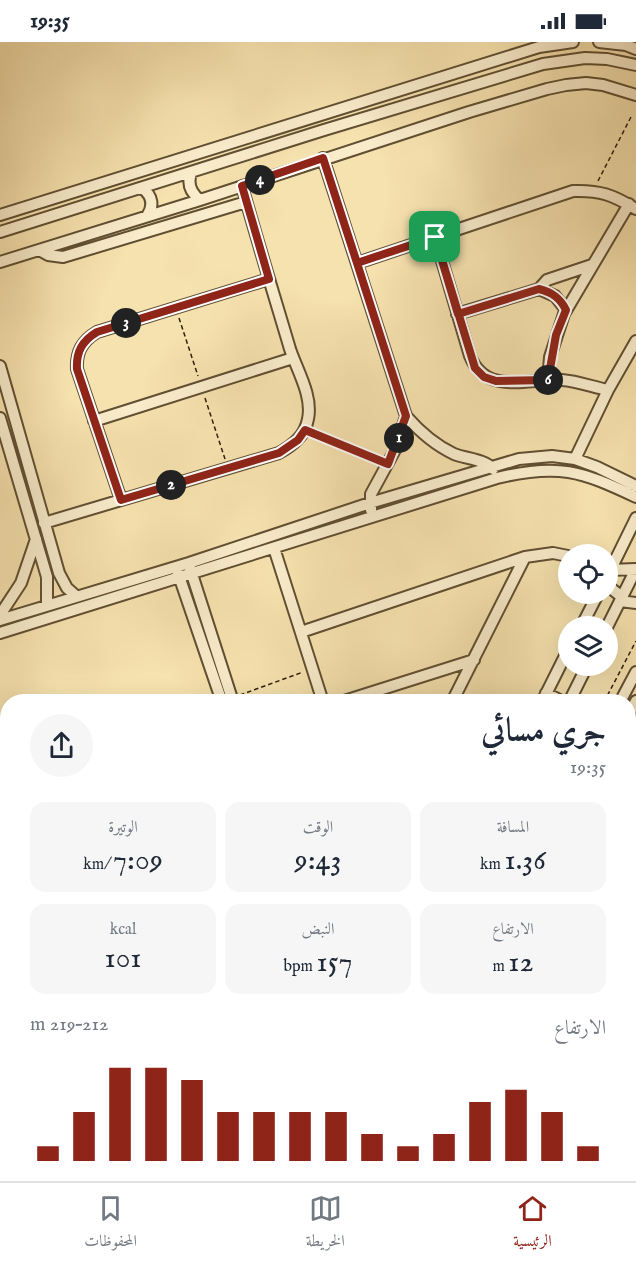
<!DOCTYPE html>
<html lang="ar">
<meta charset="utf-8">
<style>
body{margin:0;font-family:"IM FELL English",Amiri,serif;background:#f6f6f7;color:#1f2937;direction:rtl;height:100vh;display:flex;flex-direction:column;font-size:22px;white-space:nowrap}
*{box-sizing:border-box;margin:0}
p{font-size:20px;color:#747a83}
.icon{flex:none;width:33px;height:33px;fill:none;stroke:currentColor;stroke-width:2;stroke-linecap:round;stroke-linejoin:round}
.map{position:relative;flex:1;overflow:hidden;direction:ltr}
.details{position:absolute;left:0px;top:652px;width:636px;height:488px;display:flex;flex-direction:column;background:#fff;border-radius:24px 24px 0 0;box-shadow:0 6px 24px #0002;direction:rtl}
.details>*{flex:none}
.buttons{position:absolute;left:558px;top:502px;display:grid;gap:12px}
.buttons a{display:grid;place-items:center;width:60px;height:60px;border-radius:50%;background:#fff;box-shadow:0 6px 24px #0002;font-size:30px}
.pin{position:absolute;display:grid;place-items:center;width:51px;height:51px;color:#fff;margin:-26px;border-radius:12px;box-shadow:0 3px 9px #0006}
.km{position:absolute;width:30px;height:30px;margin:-15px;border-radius:50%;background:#222;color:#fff;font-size:16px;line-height:30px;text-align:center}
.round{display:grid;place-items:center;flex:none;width:63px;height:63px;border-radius:32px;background:#f6f6f7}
.overview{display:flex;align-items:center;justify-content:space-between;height:102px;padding:0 30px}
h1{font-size:33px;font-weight:600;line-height:45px}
.metrics{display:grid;grid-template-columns:repeat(3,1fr);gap:9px;height:102px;padding:6px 30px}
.metrics div{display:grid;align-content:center;border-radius:15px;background:#f6f6f7;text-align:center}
.metrics b{font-size:30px;font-weight:600}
.metrics small{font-size:16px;font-weight:400}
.metrics p{font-size:16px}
.chart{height:168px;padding:12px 30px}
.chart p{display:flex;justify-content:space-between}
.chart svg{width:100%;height:108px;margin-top:6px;stroke:#8f2418;stroke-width:6}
.status{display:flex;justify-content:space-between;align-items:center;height:42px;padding:0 30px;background:#fff;direction:ltr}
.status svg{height:16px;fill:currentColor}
.dock{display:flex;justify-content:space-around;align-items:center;height:84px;border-top:2px solid #e0e1e3;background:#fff;font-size:16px;color:#747a83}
.dock a{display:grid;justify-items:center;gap:3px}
.dock .on{color:#8f2418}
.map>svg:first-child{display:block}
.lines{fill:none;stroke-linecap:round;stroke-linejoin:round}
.street-casing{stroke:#604f32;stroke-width:14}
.secondary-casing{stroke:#2e1e08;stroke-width:18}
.path{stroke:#2e1e08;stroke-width:1.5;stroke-dasharray:4.5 3;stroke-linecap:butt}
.street{stroke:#f9eccb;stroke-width:10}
.secondary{stroke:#f9eccb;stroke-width:15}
.route-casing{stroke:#fff;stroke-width:12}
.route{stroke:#8f2418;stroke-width:8}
</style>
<div class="status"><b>19:35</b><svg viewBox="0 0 49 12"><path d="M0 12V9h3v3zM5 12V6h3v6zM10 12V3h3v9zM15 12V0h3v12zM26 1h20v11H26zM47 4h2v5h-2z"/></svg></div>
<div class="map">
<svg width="636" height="1139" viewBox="0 0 636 1139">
<rect width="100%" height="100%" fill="#f6e2af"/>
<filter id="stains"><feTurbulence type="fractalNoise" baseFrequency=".00333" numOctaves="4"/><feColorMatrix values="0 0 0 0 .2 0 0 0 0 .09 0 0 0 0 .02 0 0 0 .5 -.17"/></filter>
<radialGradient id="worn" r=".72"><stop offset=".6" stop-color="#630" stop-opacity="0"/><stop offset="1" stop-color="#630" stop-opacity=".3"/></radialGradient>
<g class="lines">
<defs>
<path id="street" d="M 599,0 L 626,3 L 636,7
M 323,116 L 406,374 C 420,390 435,403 454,412 C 467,417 484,417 493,427
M 191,131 C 187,142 191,151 200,158
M 142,146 C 153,154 154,164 147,174
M 0,173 L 539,5 L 573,0
M 0,190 L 324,88 L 543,22 L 585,16 L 607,17 L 636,23
M 435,195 L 470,314 C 486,354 528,336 562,338 C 577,339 593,345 608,348
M 39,208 L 48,213 L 63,215 L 246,160
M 0,220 L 200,158 L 469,70 L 547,47 L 566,43 L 586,41 L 603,43 L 636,53
M 357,221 L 573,149 C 600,148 613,153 636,167
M 539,247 L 547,238 L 592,223
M 457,272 L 539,247 L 555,254 L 566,268
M 0,324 L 59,531 L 67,546 L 76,554
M 548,338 L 550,315 L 564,272 L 629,162
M 0,376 L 47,535 L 47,563
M 94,379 L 293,316
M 575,417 L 608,348 L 636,299
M 121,458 L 77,327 C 76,310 82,299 97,290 L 269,237
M 371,468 L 371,452 L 396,406 L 406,374
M 44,481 L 279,411 C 293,403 305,394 308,377 C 313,354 297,328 290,307 C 274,253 257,198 242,144
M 274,506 L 323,660
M 190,526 L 233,660
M 608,528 L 636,527
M 178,531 L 222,660
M 608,533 L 636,476
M 608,544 L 622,555
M 620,559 L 636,561
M 0,573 L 21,541 L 36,497
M 0,578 L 189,521 L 370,461 L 519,417 L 552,414 L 575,417 L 597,425 L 636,444
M 581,585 L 598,552
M 607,585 L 636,527
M 301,590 L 525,515 L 553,511 L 568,514
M 0,591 L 497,436 C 558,421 581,429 636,455
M 546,651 L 563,660
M 341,660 L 474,618
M 452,660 L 525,515
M 542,660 L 568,608
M 569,660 L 587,624
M 620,660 L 636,630
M 628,674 L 636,659
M 0,812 L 8,818
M 0,828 L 8,835
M 0,852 L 8,844
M 0,985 L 8,976
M 0,1044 L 8,1051
M 628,1085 L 636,1102
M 628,1111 L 636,1123
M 103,1132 L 109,1139
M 291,1132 L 293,1139
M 375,1132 L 377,1139
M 388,1132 L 391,1139
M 439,1139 L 448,1132
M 569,1139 L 569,1132"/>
<path id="secondary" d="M 610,1139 L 634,1139"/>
</defs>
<!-- street casing -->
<use href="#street" class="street-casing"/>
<!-- secondary casing -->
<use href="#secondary" class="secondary-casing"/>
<!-- path -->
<path class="path" d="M 598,139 L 632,73
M 179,276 L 198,334
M 205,356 L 225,417
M 314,391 L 379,418
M 608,604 L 614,592
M 240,653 L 303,630
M 604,660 L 636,599
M 628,760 L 636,762
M 628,839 L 636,839
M 628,876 L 636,874
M 0,1099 L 8,1091"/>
<!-- street -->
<use href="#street" class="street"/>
<!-- secondary -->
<use href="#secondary" class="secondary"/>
</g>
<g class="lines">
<defs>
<path id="route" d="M 435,195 L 357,221 L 406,374 L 388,422 L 305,388 L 298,398 L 279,411 L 121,458 L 77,327 C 76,310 82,299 97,290 L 269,237 L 242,144 L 323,116 L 357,221 L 435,195 L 458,272 L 539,247 C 552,250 560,256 566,268 L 556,293 L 548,338 L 496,339 L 484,335 L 475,326 L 435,195"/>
</defs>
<!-- route casing -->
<use href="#route" class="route-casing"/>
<!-- route -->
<use href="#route" class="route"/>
</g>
<rect width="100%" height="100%" filter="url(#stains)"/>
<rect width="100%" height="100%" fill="url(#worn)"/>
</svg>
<div class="buttons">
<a><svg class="icon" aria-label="locate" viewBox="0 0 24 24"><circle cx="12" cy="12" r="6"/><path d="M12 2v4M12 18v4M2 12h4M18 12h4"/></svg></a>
<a><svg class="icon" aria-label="layers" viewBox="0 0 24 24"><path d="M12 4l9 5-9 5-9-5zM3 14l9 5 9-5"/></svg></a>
</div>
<div class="pin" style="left:435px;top:195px;background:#1e9e55"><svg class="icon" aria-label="arrive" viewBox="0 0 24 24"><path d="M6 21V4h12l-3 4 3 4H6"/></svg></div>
<b class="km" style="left:399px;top:396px">1</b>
<b class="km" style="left:171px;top:443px">2</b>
<b class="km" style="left:126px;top:281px">3</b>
<b class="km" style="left:260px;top:138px">4</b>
<b class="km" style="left:548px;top:338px">6</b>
<section class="details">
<div class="overview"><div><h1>جري مسائي</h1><p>19:35</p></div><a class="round"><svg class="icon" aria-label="share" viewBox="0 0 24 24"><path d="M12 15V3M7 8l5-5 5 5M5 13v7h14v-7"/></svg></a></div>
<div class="metrics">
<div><p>المسافة</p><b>1.36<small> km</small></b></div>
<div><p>الوقت</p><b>9:43</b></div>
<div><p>الوتيرة</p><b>7:09<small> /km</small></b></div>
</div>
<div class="metrics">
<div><p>الارتفاع</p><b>12<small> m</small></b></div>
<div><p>النبض</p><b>157<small> bpm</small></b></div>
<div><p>kcal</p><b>101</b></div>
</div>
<div class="chart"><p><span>الارتفاع</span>212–219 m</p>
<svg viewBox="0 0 160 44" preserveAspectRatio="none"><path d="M5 44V38M15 44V24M25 44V6M35 44V6M45 44V11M55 44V24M65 44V24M75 44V24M85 44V24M95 44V33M105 44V38M115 44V33M125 44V20M135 44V15M145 44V24M155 44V38"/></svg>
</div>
</section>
</div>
<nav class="dock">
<a class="on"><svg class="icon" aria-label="home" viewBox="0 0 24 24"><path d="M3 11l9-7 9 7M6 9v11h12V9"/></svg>الرئيسية</a>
<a><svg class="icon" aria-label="map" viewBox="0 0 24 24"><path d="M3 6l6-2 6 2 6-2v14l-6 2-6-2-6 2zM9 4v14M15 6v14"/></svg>الخريطة</a>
<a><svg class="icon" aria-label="saved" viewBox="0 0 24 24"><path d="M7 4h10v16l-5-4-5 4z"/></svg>المحفوظات</a>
</nav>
